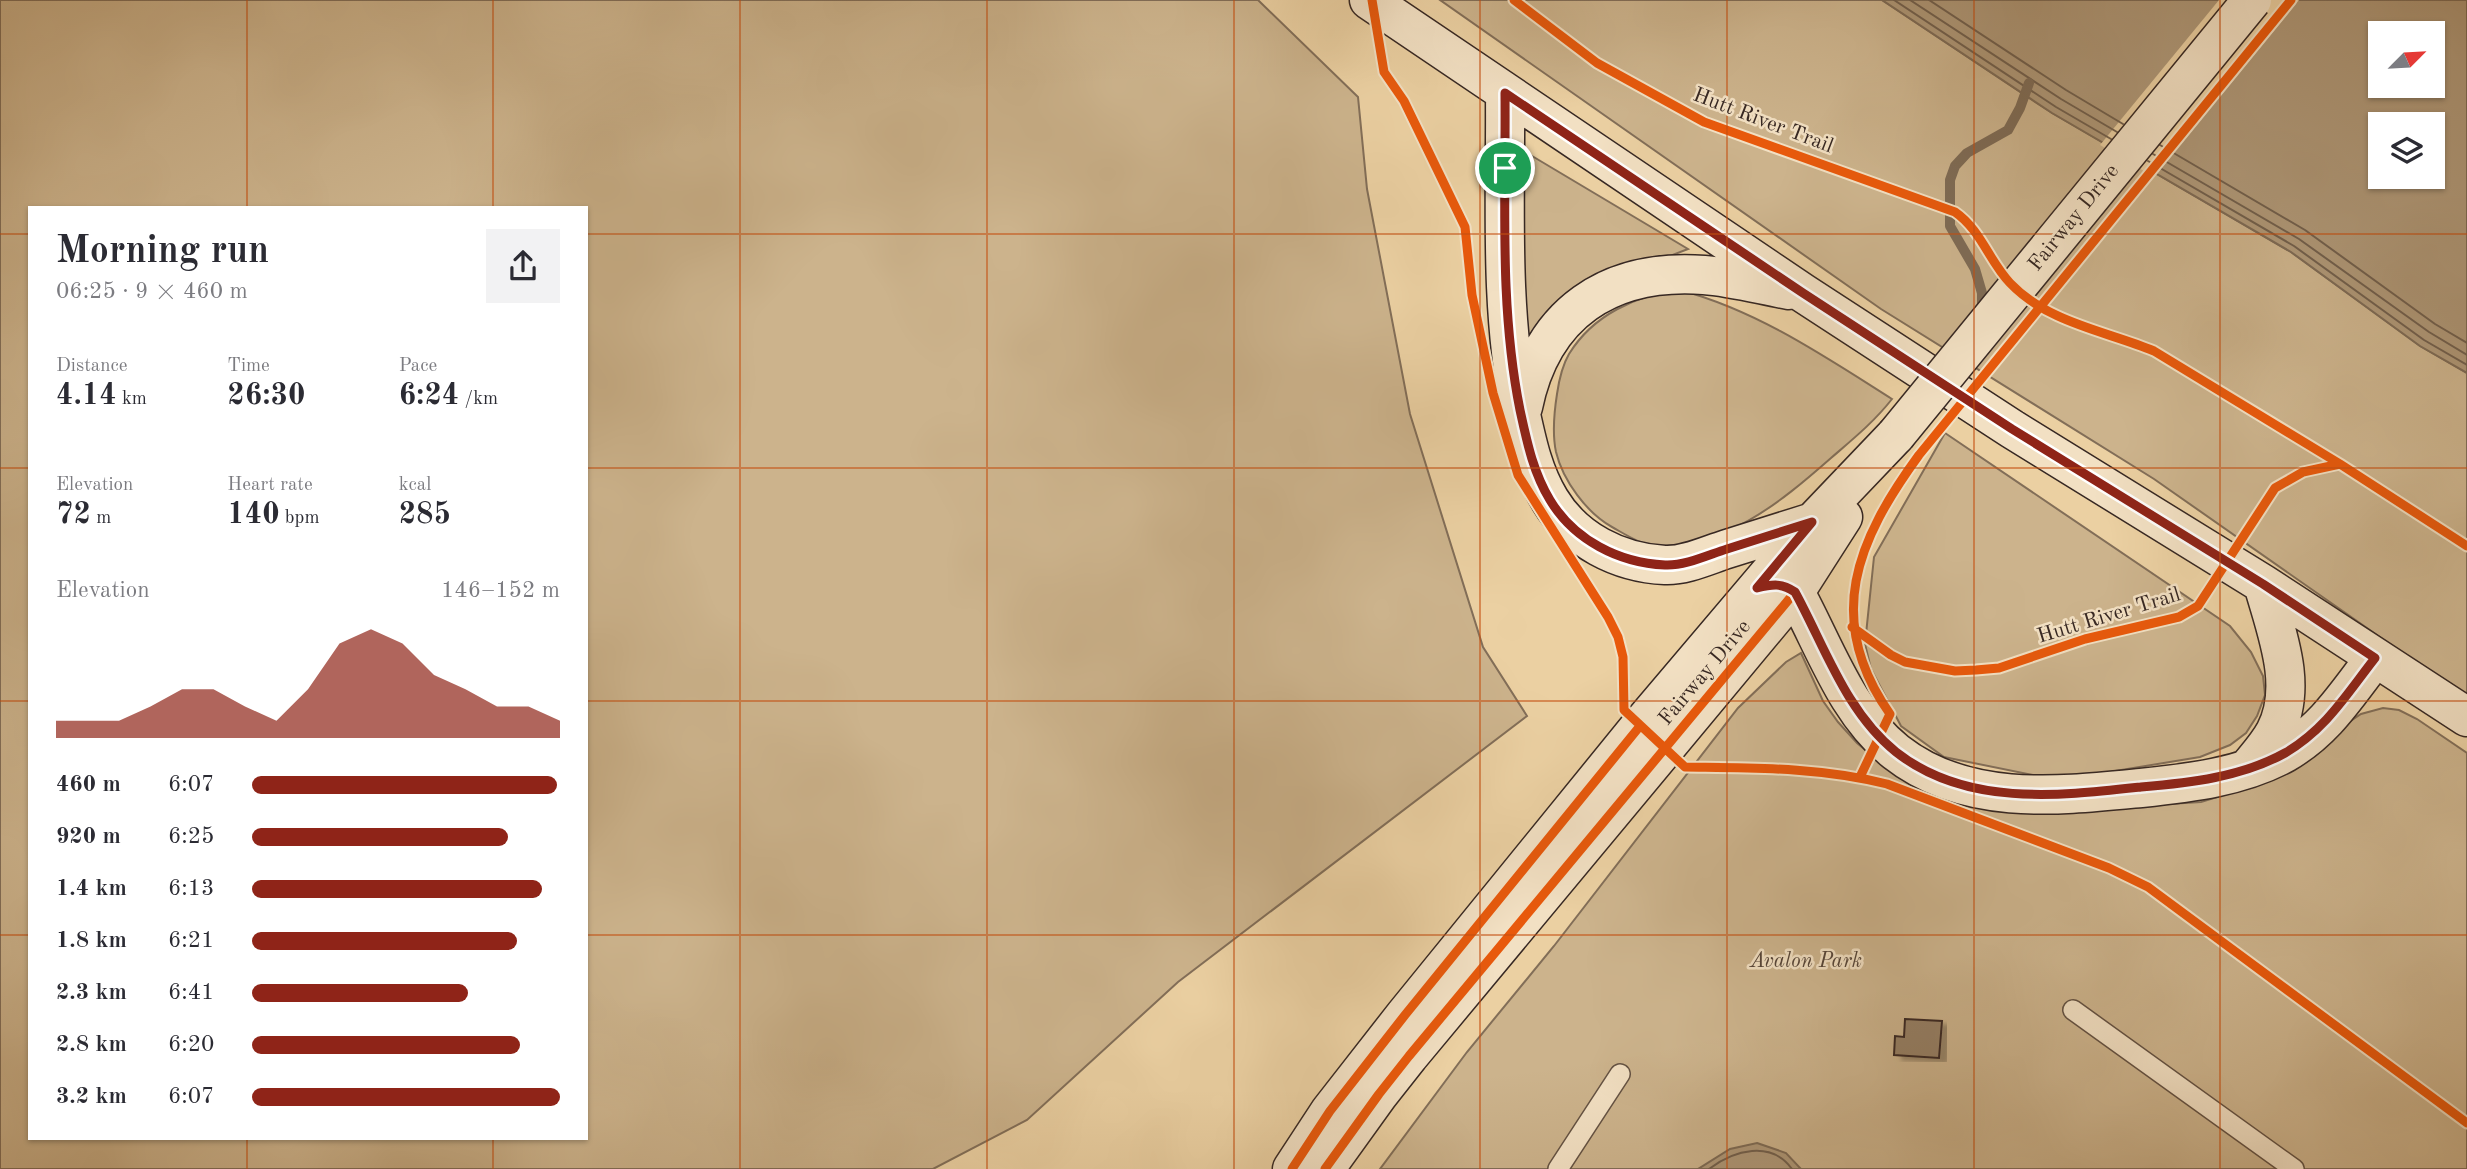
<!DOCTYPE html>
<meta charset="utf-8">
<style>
body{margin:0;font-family:"Old Standard TT",serif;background:#f2f2f3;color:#2b2b33;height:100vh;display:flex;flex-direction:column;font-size:26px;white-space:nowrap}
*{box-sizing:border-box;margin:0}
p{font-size:23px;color:#7c7c81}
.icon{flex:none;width:38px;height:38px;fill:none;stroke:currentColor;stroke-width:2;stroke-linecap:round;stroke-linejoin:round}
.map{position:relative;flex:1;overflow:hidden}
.drawer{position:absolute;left:28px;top:206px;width:560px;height:934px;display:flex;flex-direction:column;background:#fff;border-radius:0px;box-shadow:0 2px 5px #0004}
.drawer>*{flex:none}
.needle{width:46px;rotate:66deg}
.fabs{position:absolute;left:2368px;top:21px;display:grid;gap:14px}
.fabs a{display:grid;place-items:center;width:77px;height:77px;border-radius:0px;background:#fff;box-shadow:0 2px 5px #0004;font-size:35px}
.pin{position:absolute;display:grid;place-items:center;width:60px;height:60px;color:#fff;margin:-30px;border:4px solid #fff;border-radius:50%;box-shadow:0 2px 7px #0007}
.round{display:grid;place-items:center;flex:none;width:74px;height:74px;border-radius:0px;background:#f2f2f3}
.headline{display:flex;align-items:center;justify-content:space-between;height:119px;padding:0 28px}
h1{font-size:38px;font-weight:800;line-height:52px}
.stats{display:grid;grid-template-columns:repeat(3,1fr);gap:10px;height:119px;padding:7px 28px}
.stats div{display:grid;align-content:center}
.stats b{font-size:30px;font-weight:800}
.stats small{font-size:19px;font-weight:400}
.stats p{font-size:19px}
.chart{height:196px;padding:14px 28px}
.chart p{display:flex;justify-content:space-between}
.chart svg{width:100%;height:126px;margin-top:7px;fill:#8f2418;opacity:.7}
ul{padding:0 28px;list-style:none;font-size:23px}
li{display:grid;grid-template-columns:112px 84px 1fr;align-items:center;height:52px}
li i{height:18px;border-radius:9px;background:#8f2418}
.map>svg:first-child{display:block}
.green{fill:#ccb38c;stroke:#826e58;stroke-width:2;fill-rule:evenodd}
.water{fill:#ae9777;stroke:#7e6b55;stroke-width:2;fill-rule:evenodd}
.pier{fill:#ebd0a2}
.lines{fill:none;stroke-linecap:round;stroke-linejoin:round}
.shore{stroke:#72604d;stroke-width:2}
.stream{stroke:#7e6b55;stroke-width:10}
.building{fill:#957f65;stroke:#372823;stroke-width:2;filter:url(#shadow)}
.lane-casing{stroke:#645243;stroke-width:22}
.secondary-casing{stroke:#372823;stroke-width:41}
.lane{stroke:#f2e0c3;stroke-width:19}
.secondary{stroke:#f2e0c3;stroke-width:38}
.secondary-bridge-casing{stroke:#372823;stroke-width:41;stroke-linecap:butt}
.secondary-bridge{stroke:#f2e0c3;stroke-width:38}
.cycleway-casing{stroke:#f2e0c3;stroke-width:13}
.cycleway{stroke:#e8590c;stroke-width:9}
.route-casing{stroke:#fff;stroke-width:14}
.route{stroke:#8f2418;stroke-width:9}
.grid{fill:none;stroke:#c54f11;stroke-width:2;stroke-opacity:0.55}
.labels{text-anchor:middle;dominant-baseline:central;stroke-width:5;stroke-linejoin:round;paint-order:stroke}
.street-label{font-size:21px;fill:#372823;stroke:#f2e0c3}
.park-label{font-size:21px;font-style:italic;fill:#554438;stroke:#f2e0c3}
</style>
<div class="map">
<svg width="2467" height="1169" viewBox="0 0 2467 1169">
<defs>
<filter id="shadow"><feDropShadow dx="8" dy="4.5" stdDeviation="2" flood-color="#0004"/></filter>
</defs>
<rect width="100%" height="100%" fill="#ebd0a2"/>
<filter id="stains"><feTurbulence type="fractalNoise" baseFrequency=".00286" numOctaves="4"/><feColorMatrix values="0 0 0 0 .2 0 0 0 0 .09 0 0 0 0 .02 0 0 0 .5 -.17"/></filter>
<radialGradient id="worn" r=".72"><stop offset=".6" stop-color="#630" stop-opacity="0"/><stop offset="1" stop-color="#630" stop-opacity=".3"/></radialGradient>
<!-- green -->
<path class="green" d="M 0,0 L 1258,0 L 1358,97 L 1367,189 L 1410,414 L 1483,647 L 1527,716 L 1178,982 L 1027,1120 L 933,1169 L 0,1169 ZM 30,208 L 586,208 L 586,1139 L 30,1139 Z
M 1440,0 L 1882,0 L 2052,113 L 2291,252 L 2420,346 L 2467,373 L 2467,698 L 2154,479 L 1881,309 Z
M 1527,153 L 1688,249 L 1564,297 L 1541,319 L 1528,338 L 1516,196 Z
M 1680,290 C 1758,311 1824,356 1892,399 C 1874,422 1853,439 1831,458 C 1781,502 1721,552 1650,545 C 1638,543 1623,533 1612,527 C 1587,513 1563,481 1556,452 C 1552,433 1554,413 1557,394 C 1559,380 1562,366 1569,354 C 1593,315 1636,295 1680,290 Z
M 1945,433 L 2230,626 L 2251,652 L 2263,676 L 2265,695 L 2257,716 L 2246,733 L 2230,745 L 2200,757 L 2097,774 L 2052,779 L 1944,757 L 1901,726 L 1871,669 L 1865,644 L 1874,557 Z
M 1801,653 L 1823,701 L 1838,722 L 1857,743 L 1887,768 L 2054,811 L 2201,802 L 2256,785 L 2361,714 L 2383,708 L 2399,710 L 2417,719 L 2467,753 L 2467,1169 L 1380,1169 L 1467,1052 L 1554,946 L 1738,708 L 1786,662 Z"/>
<!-- water -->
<path class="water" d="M 1882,0 L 2467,0 L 2467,373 L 2420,346 L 2291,252 L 2052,113 ZM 2380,33 L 2432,33 L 2432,86 L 2380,86 ZM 2380,124 L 2432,124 L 2432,177 L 2380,177 Z
M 1757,1143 L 1786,1153 L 1801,1169 L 1698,1169 L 1730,1149 Z"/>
<!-- pier -->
<path class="pier" d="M 2219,0 L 2299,0 L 2154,177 L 2100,145 Z"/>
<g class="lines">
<!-- shore -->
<path class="shore" d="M 1894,0 L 2056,107 L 2111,139
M 1910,0 L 2061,99 L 2117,132
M 1929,0 L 2066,90 L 2123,124
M 2160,145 L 2305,230 L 2435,324 L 2467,343
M 2153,154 L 2299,239 L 2429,332 L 2467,355
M 2148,161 L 2294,246 L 2424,340 L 2467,365
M 1709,1169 C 1734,1150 1771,1140 1792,1169"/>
<!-- stream -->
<path class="stream" d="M 1982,312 L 1982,293 L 1975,269 L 1950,226 L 1950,180 L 1955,166 L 1967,153 L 2008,130 L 2020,108 L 2029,83"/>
</g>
<!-- building -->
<path class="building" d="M 1905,1019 L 1942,1021 L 1939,1058 L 1894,1055 L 1895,1036 L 1904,1037 Z"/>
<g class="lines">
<defs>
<path id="lane" d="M 2073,1010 L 2294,1169
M 1558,1169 L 1620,1074"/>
<path id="secondary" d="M 1369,0 L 1803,293 L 2012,429 L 2263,584 L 2467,717
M 1505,93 C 1506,199 1499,306 1520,410 C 1527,442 1533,472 1550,500 C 1574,540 1619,563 1665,565 C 1685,566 1708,555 1727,549 C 1755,540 1784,531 1813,522
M 1523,407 C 1542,313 1609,268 1704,275 C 1732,277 1761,285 1789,290
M 1773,584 L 1785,585 L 1795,592 C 1825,647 1846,712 1896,752 C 1966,807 2059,796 2141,788 C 2189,783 2242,777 2285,753 C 2326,729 2346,695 2375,658
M 2249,767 C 2258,756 2268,745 2275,732 C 2299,686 2276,631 2263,584
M 1292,1169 L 1330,1111 L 1405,1015 L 1640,726 L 1813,522 L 1896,435
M 1325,1169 L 1379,1094 L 1409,1056 L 1795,592 L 1843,517"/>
</defs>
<!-- lane casing -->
<use href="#lane" class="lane-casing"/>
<!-- secondary casing -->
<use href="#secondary" class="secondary-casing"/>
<!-- lane -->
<use href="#lane" class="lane"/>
<!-- secondary -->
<use href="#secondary" class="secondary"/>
<defs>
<path id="secondary-bridge" d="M 1896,435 L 2252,0"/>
</defs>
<!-- secondary-bridge casing -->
<use href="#secondary-bridge" class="secondary-bridge-casing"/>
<!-- secondary-bridge -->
<use href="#secondary-bridge" class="secondary-bridge"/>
<defs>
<path id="cycleway" d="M 1372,0 L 1384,72 L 1404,101 L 1465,227 L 1472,295 L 1493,393 L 1518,475 L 1608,617 L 1618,637 L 1623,657 L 1624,710 L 1685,767 C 1753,768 1821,767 1887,784 L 2109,868 L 2148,887 L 2467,1123
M 1514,0 L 1597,63 L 1704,122 L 1955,212 C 1981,230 1989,261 2010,283 C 2048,323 2106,331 2154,351 L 2340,464 L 2467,546
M 1852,627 L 1891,655 L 1905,662 L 1955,671 L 1976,670 L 1999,668 L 2085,639 L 2179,617 L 2198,606 L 2275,488 L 2303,472 L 2340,464
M 1860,777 L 1890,714 C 1823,619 1857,540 1919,455 L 2291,0
M 1292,1169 L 1330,1111 L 1405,1015 L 1640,726
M 1325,1169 L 1379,1094 L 1409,1056 L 1795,592"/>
</defs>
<!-- cycleway casing -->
<use href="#cycleway" class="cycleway-casing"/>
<!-- cycleway -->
<use href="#cycleway" class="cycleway"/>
</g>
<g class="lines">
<defs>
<path id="route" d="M 1505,93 L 1803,293 L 2012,429 L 2263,584 L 2375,658 C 2346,695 2326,729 2285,753 C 2242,777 2189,783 2141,787 C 2059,796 1966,807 1896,752 C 1846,712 1825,647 1795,592 C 1782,583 1773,584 1757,588 L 1812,522 C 1784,531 1755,540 1727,549 C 1708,555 1685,566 1665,565 C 1619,563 1574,540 1550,500 C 1533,472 1527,442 1520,410 C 1499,306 1506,199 1505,93 Z"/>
</defs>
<!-- route casing -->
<use href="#route" class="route-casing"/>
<!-- route -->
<use href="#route" class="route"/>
</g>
<!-- grid -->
<path class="grid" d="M 247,0 L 247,208M 493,0 L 493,208M 740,0 L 740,1169M 987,0 L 987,1169M 1234,0 L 1234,1169M 1480,0 L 1480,1169M 1727,0 L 1727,1169M 1974,0 L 1974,1169M 2220,0 L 2220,1169M 0,234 L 30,234M 586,234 L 2467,234M 0,468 L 30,468M 586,468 L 2467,468M 0,701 L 30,701M 586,701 L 2467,701M 0,935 L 30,935M 586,935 L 2467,935M 247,1139 L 247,1169M 493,1139 L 493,1169"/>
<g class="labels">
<!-- street labels -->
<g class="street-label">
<text transform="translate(1763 121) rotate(21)">Hutt River Trail</text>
<text transform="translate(2074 218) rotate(-51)">Fairway Drive</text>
<text transform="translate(2109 616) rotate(-17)">Hutt River Trail</text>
<text transform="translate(1705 673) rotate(-50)">Fairway Drive</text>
</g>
<!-- park labels -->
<g class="park-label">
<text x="1806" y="961">Avalon Park</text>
</g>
</g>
<rect width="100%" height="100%" filter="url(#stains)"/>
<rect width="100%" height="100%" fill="url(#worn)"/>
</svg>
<div class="fabs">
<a><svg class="needle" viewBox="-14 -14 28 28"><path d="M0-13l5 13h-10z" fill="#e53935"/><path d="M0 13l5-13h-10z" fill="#7c7c81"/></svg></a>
<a><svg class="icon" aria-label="layers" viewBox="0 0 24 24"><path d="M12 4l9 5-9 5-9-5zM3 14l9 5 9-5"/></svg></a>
</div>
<div class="pin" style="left:1505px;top:168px;background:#1e9e55"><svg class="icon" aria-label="arrive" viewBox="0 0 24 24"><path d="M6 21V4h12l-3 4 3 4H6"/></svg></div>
<section class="drawer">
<div class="headline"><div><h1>Morning run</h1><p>06:25 · 9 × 460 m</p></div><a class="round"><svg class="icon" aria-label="share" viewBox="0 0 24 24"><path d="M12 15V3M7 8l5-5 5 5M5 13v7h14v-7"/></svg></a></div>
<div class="stats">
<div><p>Distance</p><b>4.14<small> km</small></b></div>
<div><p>Time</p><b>26:30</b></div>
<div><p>Pace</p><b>6:24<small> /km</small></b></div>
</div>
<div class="stats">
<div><p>Elevation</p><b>72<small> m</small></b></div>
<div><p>Heart rate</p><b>140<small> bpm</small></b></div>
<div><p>kcal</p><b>285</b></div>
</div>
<div class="chart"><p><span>Elevation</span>146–152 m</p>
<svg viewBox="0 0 160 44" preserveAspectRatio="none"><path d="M0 44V38L10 38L20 38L30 33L40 27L50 27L60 33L70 38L80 27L90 11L100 6L110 11L120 22L130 27L140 33L150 33L160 38V44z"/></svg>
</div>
<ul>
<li><b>460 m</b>6:07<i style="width:99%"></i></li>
<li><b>920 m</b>6:25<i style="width:83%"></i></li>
<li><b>1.4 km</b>6:13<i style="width:94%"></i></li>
<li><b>1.8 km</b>6:21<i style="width:86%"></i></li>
<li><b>2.3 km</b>6:41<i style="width:70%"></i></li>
<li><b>2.8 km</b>6:20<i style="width:87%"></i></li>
<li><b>3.2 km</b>6:07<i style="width:100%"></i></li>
</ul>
</section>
</div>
